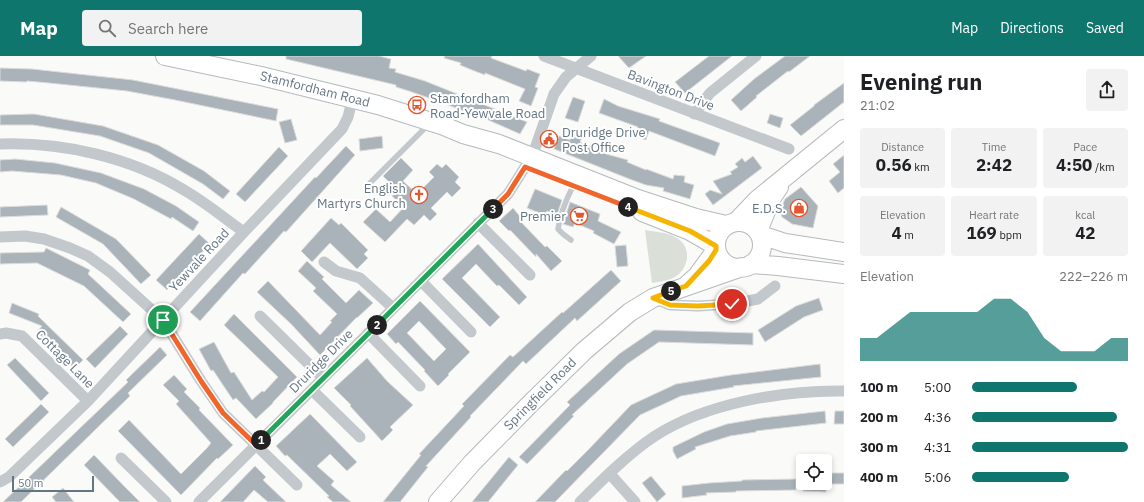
<!DOCTYPE html>
<meta charset="utf-8">
<style>
body{margin:0;font-family:"IBM Plex Sans",sans-serif;background:#f2f2f2;color:#202124;height:100vh;display:flex;flex-direction:column;font-size:15px;white-space:nowrap}
*{box-sizing:border-box;margin:0}
p{font-size:13px;color:#757577}
.icon{flex:none;width:22px;height:22px;fill:none;stroke:currentColor;stroke-width:2;stroke-linecap:round;stroke-linejoin:round}
.map{position:relative;flex:1;overflow:hidden}
.details{display:flex;flex-direction:column;background:#fff;width:300px}
.details>*{flex:none}
.tools{position:absolute;left:796px;top:398px;display:grid;gap:8px}
.tools a{display:grid;place-items:center;width:36px;height:36px;border-radius:4px;background:#fff;box-shadow:0 2px 6px #0003;font-size:20px}
.scale{position:absolute;left:12px;bottom:10px;width:82px;box-sizing:border-box;padding-left:4px;border:2px solid #657683;border-top:0;font-size:11px;line-height:14px;white-space:nowrap;color:#657683;-webkit-text-stroke:3px #fff;paint-order:stroke}
.pin{position:absolute;display:grid;place-items:center;width:34px;height:34px;color:#fff;margin:-17px;border:2px solid #fff;border-radius:50%;box-shadow:0 1px 4px #0007}
.km{position:absolute;width:20px;height:20px;margin:-10px;border-radius:50%;background:#222;color:#fff;font-size:11px;line-height:20px;text-align:center}
.round{display:grid;place-items:center;flex:none;width:42px;height:42px;border-radius:4px;background:#f2f2f2}
.overview{display:flex;align-items:center;justify-content:space-between;height:68px;padding:0 16px}
h1{font-size:22px;font-weight:800;line-height:30px}
.figures{display:grid;grid-template-columns:repeat(3,1fr);gap:6px;height:68px;padding:4px 16px}
.figures div{display:grid;align-content:center;border-radius:4px;background:#f2f2f2;text-align:center}
.figures b{font-size:17px;font-weight:800}
.figures small{font-size:11px;font-weight:400}
.figures p{font-size:11px}
.chart{height:112px;padding:8px 16px}
.chart p{display:flex;justify-content:space-between}
.chart svg{width:100%;height:72px;margin-top:4px;fill:#0f766e;opacity:.7}
ul{padding:0 16px;list-style:none;font-size:13px}
li{display:grid;grid-template-columns:64px 48px 1fr;align-items:center;height:30px}
li i{height:10px;border-radius:5px;background:#0f766e}
header{display:flex;align-items:center;gap:24px;box-sizing:border-box;height:56px;padding:0 20px;background:#0f766e;color:#fff}
header strong{font-size:19px}
nav{display:flex;gap:22px;margin-inline-start:auto;font-size:14px}
.search{width:280px;height:36px;background:#f2f2f2;display:flex;align-items:center;gap:10px;box-sizing:border-box;padding:0 14px;border-radius:4px;color:#757577;font-size:15px}
main{display:flex;flex:1;min-height:0}
.map>svg:first-child{display:block}
.green{fill:#dadfd7}
.building{fill:#aab3b9;stroke:#dcdcda;fill-rule:evenodd}
.lines{fill:none;stroke-linecap:round;stroke-linejoin:round}
.primary-casing{stroke:#b5babe;stroke-width:20}
.lane{stroke:#c3c8cc;stroke-width:5.5}
.street{stroke:#c3c8cc;stroke-width:11}
.primary{stroke:#fff;stroke-width:18}
.split-1-casing{stroke:#fff;stroke-width:8}
.split-2-casing{stroke:#fff;stroke-width:8}
.split-3-casing{stroke:#fff;stroke-width:8}
.split-4-casing{stroke:#fff;stroke-width:8}
.split-5-casing{stroke:#fff;stroke-width:8}
.split-6-casing{stroke:#fff;stroke-width:8}
.split-1{stroke:#f0652b;stroke-width:5}
.split-2{stroke:#22a559;stroke-width:5}
.split-3{stroke:#22a559;stroke-width:5}
.split-4{stroke:#f0652b;stroke-width:5}
.split-5{stroke:#f5b400;stroke-width:5}
.split-6{stroke:#f5b400;stroke-width:5}
.labels{text-anchor:middle;dominant-baseline:central;stroke-width:4;stroke-linejoin:round;paint-order:stroke}
.street-label{font-size:13px;fill:#657683;stroke:#fff}
.poi-label{font-size:13px;fill:#657683;stroke:#fff;text-anchor:end}
</style>
<header>
<strong>Map</strong>
<div class="search"><svg class="icon" aria-label="search" viewBox="0 0 24 24"><circle cx="10" cy="10" r="6"/><path d="M15 15l6 6"/></svg>Search here</div>
<nav><a>Map</a><a>Directions</a><a>Saved</a></nav>
</header>
<main>
<div class="map">
<svg width="844" height="446" viewBox="0 0 844 446">
<rect width="100%" height="100%" fill="#fafaf8"/>
<!-- green -->
<path class="green" d="M 645,174 C 655,176 666,176 675,181 C 694,190 689,216 671,223 C 665,225 658,226 652,227 Z"/>
<!-- building -->
<path class="building" d="M 286,0 L 379,0 L 391,3 L 389,12 L 396,13 L 395,16 L 425,25 L 527,66 L 520,78 L 470,56 L 469,57 L 443,47 L 409,35 L 396,31 L 396,29 L 286,3 Z
M 445,0 L 492,0 L 491,2 L 526,15 L 527,13 L 540,18 L 535,31 L 538,32 L 531,50 L 519,45 L 525,33 L 485,17 L 485,19 L 472,14 L 460,9 L 461,7 L 444,2 Z
M 618,0 L 646,0 L 629,12 Z
M 709,0 L 732,0 L 685,37 L 675,26 Z
M 785,0 L 810,0 L 789,16 L 788,15 L 756,40 L 757,41 L 741,55 L 731,44 L 754,23 Z
M 0,12 L 32,13 L 133,24 L 278,53 L 276,65 L 175,44 L 127,35 L 49,27 L 27,25 L 26,26 L 0,25 Z
M 844,27 L 844,46 L 801,80 L 790,69 L 814,50 L 814,49 Z
M 573,41 L 585,45 L 578,66 L 565,62 Z
M 604,43 L 618,50 L 660,63 L 659,65 L 720,87 L 715,100 L 649,75 L 646,84 L 634,80 L 638,71 L 599,57 Z
M 34,58 L 103,70 L 158,89 L 204,115 L 230,135 L 223,143 L 203,128 L 149,97 L 100,80 L 33,69 L 0,69 L 0,59 Z
M 770,58 L 783,62 L 780,72 L 767,67 Z
M 291,63 L 297,84 L 285,87 L 279,66 Z
M 572,77 L 582,81 L 580,86 L 597,95 L 600,89 L 607,91 L 606,98 L 628,104 L 627,106 L 646,114 L 646,113 L 673,123 L 674,119 L 685,120 L 684,126 L 694,129 L 690,143 L 663,135 L 664,132 L 646,129 L 632,124 L 554,93 L 559,80 L 570,84 Z
M 382,80 L 383,92 L 360,95 L 359,83 Z
M 346,90 L 355,99 L 286,176 L 284,175 L 245,218 L 243,217 L 200,265 L 190,256 L 315,121 L 316,122 Z
M 279,91 L 288,100 L 245,146 L 236,138 Z
M 844,99 L 844,132 L 838,137 L 829,125 L 840,116 L 833,108 Z
M 753,100 L 762,112 L 713,149 L 705,138 L 710,134 L 722,138 L 713,125 L 732,118 L 730,116 L 738,111 L 735,108 L 742,102 L 745,106 Z
M 401,102 L 413,114 L 403,125 L 417,138 L 434,121 L 429,116 L 437,108 L 442,112 L 446,108 L 459,121 L 455,126 L 461,132 L 452,141 L 447,136 L 431,152 L 437,158 L 430,165 L 424,159 L 414,169 L 407,163 L 385,186 L 363,166 L 376,153 L 390,166 L 404,151 L 392,140 L 398,135 L 383,120 Z
M 15,103 L 55,107 L 101,117 L 144,133 L 176,150 L 199,166 L 193,175 L 172,161 L 171,163 L 134,143 L 96,127 L 61,119 L 12,115 L 0,116 L 0,104 Z
M 801,131 L 818,150 L 813,172 L 792,168 L 782,161 L 780,154 L 785,143 Z
M 535,133 L 562,144 L 557,159 L 547,155 L 545,159 L 527,152 Z
M 570,146 L 600,158 L 598,165 L 621,176 L 614,188 L 593,177 L 594,175 L 575,167 L 573,171 L 563,168 Z
M 47,149 L 48,159 L 0,161 L 0,151 Z
M 61,151 L 116,183 L 151,219 L 141,228 L 103,188 L 56,161 Z
M 513,152 L 522,163 L 520,165 L 545,191 L 547,190 L 562,205 L 551,215 L 536,198 L 536,201 L 510,174 L 509,175 L 499,165 Z
M 331,162 L 339,169 L 341,167 L 368,194 L 364,198 L 368,202 L 357,213 L 330,187 L 312,206 L 301,195 Z
M 199,178 L 210,188 L 167,234 L 156,224 Z
M 478,188 L 527,241 L 519,249 L 499,229 L 497,230 L 476,208 L 462,222 L 500,261 L 490,271 L 442,223 Z
M 626,189 L 628,210 L 617,211 L 615,190 Z
M 46,192 L 90,214 L 88,218 L 131,258 L 123,266 L 84,230 L 37,207 L 0,208 L 0,197 L 44,196 Z
M 307,205 L 324,221 L 322,223 L 346,247 L 359,234 L 373,247 L 357,262 L 357,261 L 320,299 L 291,268 L 257,236 L 268,225 L 320,279 L 332,266 L 330,265 L 337,258 L 313,235 L 316,232 L 298,215 Z
M 611,214 L 621,225 L 577,265 L 575,262 L 526,308 L 523,305 L 470,360 L 471,361 L 426,410 L 428,411 L 400,446 L 383,446 L 421,399 L 419,398 L 464,350 L 462,348 L 510,299 L 513,301 L 562,256 L 563,257 Z
M 819,242 L 823,254 L 804,261 L 765,286 L 758,274 L 796,250 Z
M 420,245 L 470,296 L 448,318 L 449,319 L 438,330 L 424,315 L 425,314 L 398,286 L 396,288 L 387,278 ZM 419,265 L 446,293 L 434,305 L 407,277 Z
M 12,247 L 39,258 L 38,260 L 83,304 L 74,313 L 37,276 L 42,270 L 9,257 Z
M 234,258 L 297,321 L 273,346 L 273,347 L 256,363 L 236,342 L 233,344 L 213,314 L 211,315 L 199,293 L 214,286 L 231,317 L 234,316 L 252,344 L 262,335 L 264,336 L 278,321 L 224,269 Z
M 120,270 L 128,278 L 95,312 L 86,303 Z
M 654,274 L 753,277 L 753,289 L 659,286 L 627,308 L 587,345 L 572,359 L 574,360 L 527,408 L 519,401 L 570,349 L 567,346 L 619,298 Z
M 160,291 L 167,299 L 128,337 L 130,340 L 21,446 L 3,446 L 128,326 L 126,324 Z
M 15,302 L 49,337 L 41,345 L 7,309 Z
M 367,302 L 387,325 L 413,349 L 390,371 L 393,374 L 382,385 L 350,350 L 351,349 L 334,332 Z
M 820,308 L 821,321 L 733,330 L 734,331 L 681,340 L 640,359 L 555,446 L 535,446 L 566,414 L 567,415 L 589,393 L 631,349 L 676,328 L 731,319 Z
M 174,319 L 187,333 L 184,336 L 200,352 L 199,354 L 233,389 L 218,403 L 217,402 L 181,439 L 118,375 L 129,364 L 181,418 L 207,392 L 211,387 L 176,348 L 179,345 L 163,329 Z
M 41,348 L 49,356 L 13,391 L 5,383 Z
M 825,355 L 826,367 L 756,375 L 756,376 L 730,380 L 695,391 L 696,393 L 677,403 L 673,395 L 673,391 L 704,376 L 727,368 L 762,362 Z
M 835,355 L 844,355 L 844,368 L 834,368 Z
M 310,358 L 357,406 L 347,415 L 330,398 L 317,410 L 334,425 L 331,429 L 351,446 L 333,446 L 327,441 L 329,440 L 287,399 L 285,400 L 276,390 Z
M 94,399 L 124,430 L 140,446 L 120,446 L 84,409 Z
M 509,401 L 518,409 L 488,446 L 472,446 Z
M 255,410 L 266,421 L 263,424 L 286,446 L 268,446 L 254,434 L 243,446 L 220,446 Z
M 832,417 L 844,417 L 844,428 L 831,428 Z
M 651,420 L 666,438 L 657,446 L 642,427 Z
M 796,423 L 796,434 L 736,435 L 736,436 L 706,437 L 707,439 L 682,442 L 682,430 L 709,427 L 742,425 L 742,424 Z
M 804,427 L 826,427 L 826,436 L 803,435 Z
M 63,432 L 74,446 L 56,446 L 52,441 Z"/>
<g class="lines">
<defs>
<path id="primary" d="M 165,0 L 261,20 L 378,49 L 444,70 L 463,78 L 499,88 L 638,143 L 696,162 L 726,169
M 642,156 L 690,175 L 716,190
M 736,166 L 758,143 L 844,73
M716 189a23 23 0 1 1 46 0a23 23 0 1 1-46 0Z
M 758,175 L 771,143 L 779,131
M 761,179 L 785,187 L 844,196
M 751,208 L 778,210 L 844,218
M 687,229 L 697,220 L 716,194
M 438,446 L 472,407 L 529,349 L 584,295 L 630,256 L 653,242 L 742,211"/>
</defs>
<!-- primary casing -->
<use href="#primary" class="primary-casing"/>
<!-- lane -->
<path class="lane" d="M 368,129 L 429,68
M 571,184 L 563,178 L 558,173 C 560,158 566,144 573,130"/>
<!-- street -->
<path class="street" d="M 544,0 L 789,93
M 694,58 L 710,37 L 756,0
M 0,88 C 63,86 130,101 184,134 C 205,146 224,162 244,176
M 532,101 L 554,38 L 566,21 L 591,0
M 478,167 L 530,219
M 0,181 L 25,180 L 44,183 L 70,192 L 88,200 L 110,216 L 163,264 L 201,325 L 223,357 L 297,429
M 324,206 L 336,215 L 360,222 L 393,252
M 421,225 L 471,276
M 653,242 L 670,249 L 698,250 L 732,248 L 758,243 L 775,230
M 260,260 L 323,322
M 368,277 L 420,330
M 0,278 L 6,277 L 22,280 L 88,345
M 312,334 L 360,381
M 121,402 L 166,446
M 610,418 L 635,446
M 0,426 L 9,421 L 88,345 L 244,176 L 342,73 L 348,61 L 353,41
M 199,446 L 508,138 L 525,111
M 580,446 C 602,424 629,397 655,380 C 706,347 784,334 844,335"/>
<!-- primary -->
<use href="#primary" class="primary"/>
</g>
<g class="lines">
<defs>
<path id="split-1" d="M 163,264 L 201,325 L 223,357 L 256,389 L 261,384"/>
<path id="split-2" d="M 261,384 L 377,269"/>
<path id="split-3" d="M 377,269 L 493,153"/>
<path id="split-4" d="M 493,153 L 508,138 L 525,111 L 628,151"/>
<path id="split-5" d="M 628,151 L 690,175 L 716,190 L 716,194 L 709,205 L 686,230 L 671,235"/>
<path id="split-6" d="M 671,235 L 653,242 L 670,249 L 698,250 L 732,248"/>
</defs>
<!-- split-1 casing -->
<use href="#split-1" class="split-1-casing"/>
<!-- split-2 casing -->
<use href="#split-2" class="split-2-casing"/>
<!-- split-3 casing -->
<use href="#split-3" class="split-3-casing"/>
<!-- split-4 casing -->
<use href="#split-4" class="split-4-casing"/>
<!-- split-5 casing -->
<use href="#split-5" class="split-5-casing"/>
<!-- split-6 casing -->
<use href="#split-6" class="split-6-casing"/>
<!-- split-1 -->
<use href="#split-1" class="split-1"/>
<!-- split-2 -->
<use href="#split-2" class="split-2"/>
<!-- split-3 -->
<use href="#split-3" class="split-3"/>
<!-- split-4 -->
<use href="#split-4" class="split-4"/>
<!-- split-5 -->
<use href="#split-5" class="split-5"/>
<!-- split-6 -->
<use href="#split-6" class="split-6"/>
</g>
<!-- icons -->
<defs>
<symbol id="bus-ring" viewBox="-11 -11 22 22"><circle r="9.5" fill="#fff" stroke="#e4572e" stroke-width="1.5"/><path d="M-5-6H5V4H4V6H2V4H-2V6H-4V4H-5ZM-3.5-4V0h7V-4ZM-3.5 1.2v1.5H-2V1.2ZM2 1.2v1.5H3.5V1.2Z" fill="#e4572e"/></symbol>
<symbol id="civic-ring" viewBox="-11 -11 22 22"><circle r="9.5" fill="#fff" stroke="#e4572e" stroke-width="1.5"/><path d="M-.6-6.5H3V-4.5H.6V-3L4-1V1h2V6H-6V1h2V-1L-.6-3ZM-1.2 2.5V6h2.4V2.5Z" fill="#e4572e"/></symbol>
<symbol id="church-ring" viewBox="-11 -11 22 22"><circle r="9.5" fill="#fff" stroke="#e4572e" stroke-width="1.5"/><path d="M-1.2-6h2.4v3.5h3.3v2.4h-3.3V6h-2.4V-.1h-3.3v-2.4h3.3Z" fill="#e4572e"/></symbol>
<symbol id="shop-ring" viewBox="-11 -11 22 22"><circle r="9.5" fill="#fff" stroke="#e4572e" stroke-width="1.5"/><path d="M-5-2.5h2.3a2.7 3.5 0 0 1 5.4 0H5L5.5 6h-11ZM-1.5-2.5h3a1.5 2.3 0 0 0-3 0Z" fill="#e4572e"/></symbol>
<symbol id="supermarket-ring" viewBox="-11 -11 22 22"><circle r="9.5" fill="#fff" stroke="#e4572e" stroke-width="1.5"/><path d="M-6-5.5h2.5l.6 2H6L4.5 2H-2.5L-4.4-4H-6ZM-1.5 3.2a1.3 1.3 0 1 0 .1 0ZM3 3.2a1.3 1.3 0 1 0 .1 0Z" fill="#e4572e"/></symbol>
</defs>
<g fill-rule="evenodd">
<use href="#bus-ring" x="407" y="39" width="20" height="20"/>
<use href="#civic-ring" x="539" y="73" width="20" height="20"/>
<use href="#church-ring" x="409" y="129" width="20" height="20"/>
<use href="#shop-ring" x="789" y="142" width="20" height="20"/>
<use href="#supermarket-ring" x="569" y="150" width="20" height="20"/>
</g>
<g class="labels">
<!-- street labels -->
<g class="street-label">
<text transform="translate(315 33) rotate(14)">Stamfordham Road</text>
<text transform="translate(671 34) rotate(21)">Bavington Drive</text>
<text transform="translate(199 204) rotate(-47)">Yewvale Road</text>
<text transform="translate(65 303) rotate(45)">Cottage Lane</text>
<text transform="translate(321 305) rotate(-45)">Druridge Drive</text>
<text transform="translate(540 338) rotate(-45)">Springfield Road</text>
</g>
<!-- poi labels -->
<g class="poi-label">
<text x="430" y="42" text-anchor="start">Stamfordham<tspan x="430" dy="15">Road-Yewvale Road</tspan></text>
<text x="562" y="76" text-anchor="start">Druridge Drive<tspan x="562" dy="15">Post Office</tspan></text>
<text x="406" y="132">English<tspan x="406" dy="15">Martyrs Church</tspan></text>
<text x="786" y="152">E.D.S.</text>
<text x="566" y="160">Premier</text>
</g>
</g>
</svg>
<div class="tools">
<a><svg class="icon" aria-label="locate" viewBox="0 0 24 24"><circle cx="12" cy="12" r="6"/><path d="M12 2v4M12 18v4M2 12h4M18 12h4"/></svg></a>
</div>
<div class="scale">50 m</div>
<div class="pin" style="left:163px;top:264px;background:#1e9e55"><svg class="icon" aria-label="arrive" viewBox="0 0 24 24"><path d="M6 21V4h12l-3 4 3 4H6"/></svg></div>
<div class="pin" style="left:732px;top:248px;background:#d93025"><svg class="icon" aria-label="check" viewBox="0 0 24 24"><path d="M5 12l5 5 9-10"/></svg></div>
<b class="km" style="left:261px;top:384px">1</b>
<b class="km" style="left:377px;top:269px">2</b>
<b class="km" style="left:493px;top:153px">3</b>
<b class="km" style="left:628px;top:151px">4</b>
<b class="km" style="left:671px;top:235px">5</b>
</div>
<section class="details">
<div class="overview"><div><h1>Evening run</h1><p>21:02</p></div><a class="round"><svg class="icon" aria-label="share" viewBox="0 0 24 24"><path d="M12 15V3M7 8l5-5 5 5M5 13v7h14v-7"/></svg></a></div>
<div class="figures">
<div><p>Distance</p><b>0.56<small> km</small></b></div>
<div><p>Time</p><b>2:42</b></div>
<div><p>Pace</p><b>4:50<small> /km</small></b></div>
</div>
<div class="figures">
<div><p>Elevation</p><b>4<small> m</small></b></div>
<div><p>Heart rate</p><b>169<small> bpm</small></b></div>
<div><p>kcal</p><b>42</b></div>
</div>
<div class="chart"><p><span>Elevation</span>222–226 m</p>
<svg viewBox="0 0 160 44" preserveAspectRatio="none"><path d="M0 44V30L10 30L20 22L30 14L40 14L50 14L60 14L70 14L80 6L90 6L100 14L110 30L120 38L130 38L140 38L150 30L160 30V44z"/></svg>
</div>
<ul>
<li><b>100 m</b>5:00<i style="width:67%"></i></li>
<li><b>200 m</b>4:36<i style="width:93%"></i></li>
<li><b>300 m</b>4:31<i style="width:100%"></i></li>
<li><b>400 m</b>5:06<i style="width:62%"></i></li>
</ul>
</section>
</main>
